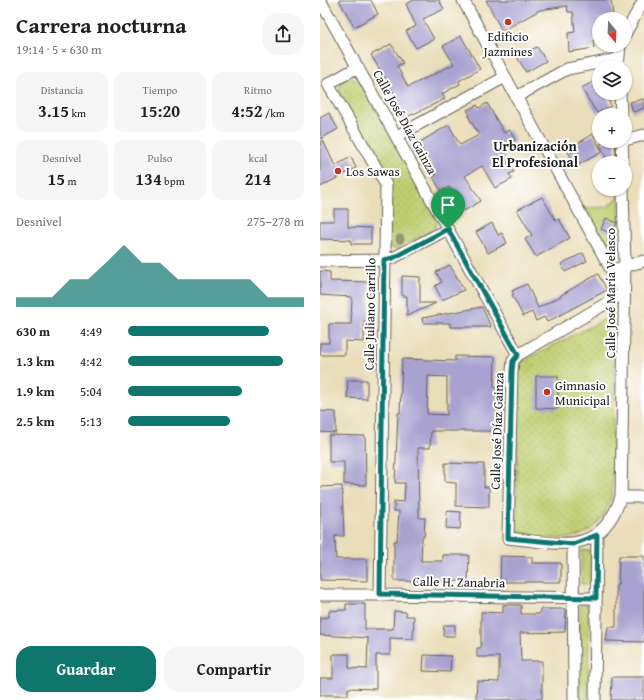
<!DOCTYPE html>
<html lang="es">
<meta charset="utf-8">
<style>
body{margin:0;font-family:"Gentium Book Plus",serif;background:#f6f6f6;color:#202124;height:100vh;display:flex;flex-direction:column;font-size:15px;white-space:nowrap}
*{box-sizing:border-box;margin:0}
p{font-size:13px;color:#757577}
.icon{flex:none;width:22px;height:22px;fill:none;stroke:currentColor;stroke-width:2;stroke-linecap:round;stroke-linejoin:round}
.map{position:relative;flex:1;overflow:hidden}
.details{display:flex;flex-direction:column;background:#fff;width:320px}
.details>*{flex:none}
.needle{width:26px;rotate:161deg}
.controls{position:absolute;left:272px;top:12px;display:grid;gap:8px}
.controls a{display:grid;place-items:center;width:40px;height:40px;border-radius:50%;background:#fff;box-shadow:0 1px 3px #0004;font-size:20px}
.pin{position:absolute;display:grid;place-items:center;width:34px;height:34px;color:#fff;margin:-41px -17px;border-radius:50% 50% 50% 0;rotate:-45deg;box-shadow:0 0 4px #0007}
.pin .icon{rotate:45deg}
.round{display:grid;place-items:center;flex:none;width:42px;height:42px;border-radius:16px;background:#f6f6f6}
.headline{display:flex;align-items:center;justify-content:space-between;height:68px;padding:0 16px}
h1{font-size:22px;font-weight:600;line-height:30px}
.metrics{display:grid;grid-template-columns:repeat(3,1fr);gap:6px;height:68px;padding:4px 16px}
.metrics div{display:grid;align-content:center;border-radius:10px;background:#f6f6f6;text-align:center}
.metrics b{font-size:17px;font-weight:600}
.metrics small{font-size:11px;font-weight:400}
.metrics p{font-size:11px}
.chart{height:112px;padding:8px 16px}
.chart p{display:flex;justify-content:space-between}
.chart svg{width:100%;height:72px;margin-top:4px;fill:#0f766e;opacity:.7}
.cta{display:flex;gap:8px;margin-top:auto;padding:8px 16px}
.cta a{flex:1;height:46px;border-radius:16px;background:#0f766e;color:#fff;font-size:16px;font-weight:600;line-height:46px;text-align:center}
.cta a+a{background:#f6f6f6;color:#202124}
ul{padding:0 16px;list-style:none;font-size:13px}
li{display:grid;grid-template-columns:64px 48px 1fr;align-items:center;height:30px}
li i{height:10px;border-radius:5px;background:#0f766e}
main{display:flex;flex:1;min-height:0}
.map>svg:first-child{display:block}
.green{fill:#bfce71;stroke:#6e7546}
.park{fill:url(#park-dots);stroke:#6e7546}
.building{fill:#a9a2d0;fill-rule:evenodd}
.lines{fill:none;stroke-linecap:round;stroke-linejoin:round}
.street-casing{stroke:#646053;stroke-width:13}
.street{stroke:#fff;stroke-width:11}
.tree{fill:#989574}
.route-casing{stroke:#fff;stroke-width:8}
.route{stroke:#0f766e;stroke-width:5}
.poi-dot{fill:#c8321e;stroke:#fff;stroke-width:1.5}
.labels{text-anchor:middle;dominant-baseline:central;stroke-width:4;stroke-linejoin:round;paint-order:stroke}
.poi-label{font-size:13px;fill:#1c1c1c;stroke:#fff;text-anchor:start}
.street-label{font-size:13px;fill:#1c1c1c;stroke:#fff}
.neighbourhood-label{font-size:14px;font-weight:bold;fill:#1c1c1c;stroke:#fff}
</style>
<main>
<section class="details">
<div class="headline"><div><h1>Carrera nocturna</h1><p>19:14 · 5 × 630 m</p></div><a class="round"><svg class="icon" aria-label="share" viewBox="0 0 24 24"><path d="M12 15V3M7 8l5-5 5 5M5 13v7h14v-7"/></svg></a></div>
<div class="metrics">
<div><p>Distancia</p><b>3.15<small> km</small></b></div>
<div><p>Tiempo</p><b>15:20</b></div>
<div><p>Ritmo</p><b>4:52<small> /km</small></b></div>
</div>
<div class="metrics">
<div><p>Desnivel</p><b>15<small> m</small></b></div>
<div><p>Pulso</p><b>134<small> bpm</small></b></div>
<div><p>kcal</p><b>214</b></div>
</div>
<div class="chart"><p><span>Desnivel</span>275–278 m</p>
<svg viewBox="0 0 160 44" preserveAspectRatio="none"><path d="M0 44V38L10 38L20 38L30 27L40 27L50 17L60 6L70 17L80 17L90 27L100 27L110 27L120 27L130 27L140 38L150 38L160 38V44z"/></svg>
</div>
<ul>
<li><b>630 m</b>4:49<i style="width:80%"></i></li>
<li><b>1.3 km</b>4:42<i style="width:88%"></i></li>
<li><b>1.9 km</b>5:04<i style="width:65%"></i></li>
<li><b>2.5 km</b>5:13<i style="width:58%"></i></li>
</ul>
<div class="cta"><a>Guardar</a><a>Compartir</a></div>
</section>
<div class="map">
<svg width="324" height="700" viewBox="0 0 324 700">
<defs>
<pattern id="park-dots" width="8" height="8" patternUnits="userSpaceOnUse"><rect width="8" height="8" fill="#bfce71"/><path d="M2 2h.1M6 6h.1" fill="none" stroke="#a4b061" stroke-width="1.8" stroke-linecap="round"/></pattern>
</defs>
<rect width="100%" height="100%" fill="#fff"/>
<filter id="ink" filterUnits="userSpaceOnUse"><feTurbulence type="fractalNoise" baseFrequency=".025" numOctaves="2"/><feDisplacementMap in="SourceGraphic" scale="8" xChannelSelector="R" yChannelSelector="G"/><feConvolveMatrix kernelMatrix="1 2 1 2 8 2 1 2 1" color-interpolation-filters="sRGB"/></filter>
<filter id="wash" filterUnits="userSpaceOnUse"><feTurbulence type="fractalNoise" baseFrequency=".012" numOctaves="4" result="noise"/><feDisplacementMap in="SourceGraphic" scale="16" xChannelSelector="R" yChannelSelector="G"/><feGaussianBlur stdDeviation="0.9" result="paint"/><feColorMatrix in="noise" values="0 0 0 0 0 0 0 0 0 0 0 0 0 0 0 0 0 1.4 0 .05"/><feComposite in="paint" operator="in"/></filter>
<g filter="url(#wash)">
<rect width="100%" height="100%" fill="#eadeba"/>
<!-- green -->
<path class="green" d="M 300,196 L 298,238 L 288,242 L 279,232 L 266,208 L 287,207 Z
M 262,550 L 271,551 L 270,584 L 261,584 Z
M 260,605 L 269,605 L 268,700 L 259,700 Z"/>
<!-- park -->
<path class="park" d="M 30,78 L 39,81 L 118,220 L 115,229 L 77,249 L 70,247 L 70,181 L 19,92 L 21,82 Z
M 287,318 L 292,318 L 295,327 L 292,495 C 277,544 244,543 201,533 L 197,528 L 197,364 Z"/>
<g id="blocks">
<!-- building -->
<path class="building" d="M 19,0 L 51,0 L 58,14 L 34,27 Z
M 94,0 L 119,0 L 124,9 L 103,19 L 114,39 L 96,48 L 86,31 L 96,26 L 86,4 Z
M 166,0 L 291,0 L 293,16 L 293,19 L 279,19 L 279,39 L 273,40 L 274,48 L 249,52 L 248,33 L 255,32 L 253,12 L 248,12 L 247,6 L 220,10 L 182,31 Z
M 141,36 L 160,69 L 139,81 L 140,84 L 122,94 L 125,99 L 85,118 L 75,102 L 78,100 L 51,55 L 71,44 L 83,63 L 77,66 L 88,87 L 134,64 L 123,46 Z
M 217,47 L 226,61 L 206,72 L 197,57 Z
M 279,79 L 279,93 L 285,93 L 291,106 L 277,113 L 261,88 Z
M 324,99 L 324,108 L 313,112 L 310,102 Z
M 167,103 L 184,133 L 190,130 L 195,140 L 192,142 L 195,148 L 183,154 L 194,172 L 189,174 L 192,179 L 175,188 L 162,166 L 145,176 L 161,201 L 144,211 L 129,187 L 121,191 L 113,177 L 117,175 L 98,143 L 129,125 L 140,145 L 159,135 L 148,116 L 150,115 L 147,110 L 157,105 L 159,108 Z
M 9,113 L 18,129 L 2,138 L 15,166 L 31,157 L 36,168 L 0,187 L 0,118 Z
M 273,134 L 282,152 L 256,166 L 247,150 Z
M 287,141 L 295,141 L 296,156 L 287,160 L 280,144 Z
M 222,197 L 236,221 L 239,219 L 250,238 L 216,257 L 205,239 L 212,235 L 197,210 Z
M 14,209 L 28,209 L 28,227 L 51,228 L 51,244 L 31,244 L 31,240 L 0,239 L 0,221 L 14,221 Z
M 286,218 L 297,223 L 292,234 L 281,229 Z
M 172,223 L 178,235 L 182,233 L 187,243 L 168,253 L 156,232 Z
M 263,253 L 267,261 L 245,272 L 241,264 Z
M 130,265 L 144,290 L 122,300 L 115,286 L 122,282 L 116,272 Z
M 0,271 L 10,272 L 10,281 L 49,282 L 49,322 L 44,321 L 44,342 L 25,341 L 25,355 L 0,355 L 0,343 L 9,343 L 9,324 L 31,324 L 32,297 L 0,295 Z
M 278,274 L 287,290 L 227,322 L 224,317 L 216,321 L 212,312 L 203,316 L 192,295 L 194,294 L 192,291 L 207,284 L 218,308 L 241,296 L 241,295 Z
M 82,276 L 100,277 L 100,303 L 116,303 L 87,316 L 87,296 L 82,296 Z
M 162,307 L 171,327 L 130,327 L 130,323 L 103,323 L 102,318 Z
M 135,356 L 175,357 L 174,387 L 176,387 L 176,431 L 111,431 L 110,448 L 98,448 L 99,518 L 105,518 L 104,537 L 102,537 L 101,561 L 123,561 L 123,555 L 149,555 L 148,581 L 74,581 L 74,541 L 77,541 L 79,511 L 74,511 L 74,501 L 84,502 L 85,483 L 75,483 L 78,413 L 80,413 L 82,359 L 135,361 ZM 108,376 L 127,377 L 127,415 L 107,414 Z
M 216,376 L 238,376 L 238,409 L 216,408 Z
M 28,380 L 47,380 L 47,399 L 27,398 Z
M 0,411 L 16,412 L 16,433 L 0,432 Z
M 9,435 L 45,436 L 46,485 L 24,484 L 24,462 L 9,462 Z
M 125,463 L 164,464 L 164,487 L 169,487 L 169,507 L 136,506 L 136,483 L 125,482 Z
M 22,486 L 24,536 L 15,536 L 16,559 L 47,559 L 47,581 L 0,580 L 0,487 Z
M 127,511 L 141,512 L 140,529 L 126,528 Z
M 181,556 L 212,557 L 212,563 L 241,563 L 241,582 L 180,582 Z
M 299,556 L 324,556 L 324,642 L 286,641 L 288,627 L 296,627 L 296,584 L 298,584 Z
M 26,604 L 45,604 L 45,629 L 73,629 L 74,611 L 86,612 L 86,616 L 94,616 L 93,639 L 70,638 L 70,655 L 56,655 L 56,689 L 28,688 L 28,695 L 0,695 L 0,678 L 13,678 L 13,654 L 29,654 L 29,668 L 47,669 L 48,638 L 0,635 L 0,618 L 9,617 L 9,611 L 26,610 Z
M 183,605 L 201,605 L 201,614 L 220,614 L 220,609 L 246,609 L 245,632 L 200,633 L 201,661 L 222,661 L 222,699 L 156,700 L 157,681 L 179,682 L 179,657 L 157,657 L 157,648 L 161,648 L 161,612 L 183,613 Z
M 124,625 L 135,625 L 135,636 L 123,636 Z
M 104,655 L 131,656 L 130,672 L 103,671 Z
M 292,677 L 324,677 L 324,700 L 291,700 Z"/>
</g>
</g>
<g filter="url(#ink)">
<use href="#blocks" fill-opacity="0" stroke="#646053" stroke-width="1"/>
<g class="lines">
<defs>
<path id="street" d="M 0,0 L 198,355 L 193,361 L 192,371 L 188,538 C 239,543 280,558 301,497 L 305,266 L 303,189
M 143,0 L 304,293
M 305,34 L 324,0
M 38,67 L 8,84 L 66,185 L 60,595
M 298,67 L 300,45
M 300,93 L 301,115
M 196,97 L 247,69 L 298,59
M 77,136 L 185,77
M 305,140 L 324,135
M 302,141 L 303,163
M 0,261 L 65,260 L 73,258 L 128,229
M 299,268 L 324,261
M 198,355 L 304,293
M 301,497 L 324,497
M 253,544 L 254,700
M 0,595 L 60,595 L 276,598
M 275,700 L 277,535"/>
</defs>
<!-- street casing -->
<use href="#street" class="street-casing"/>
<!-- street -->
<use href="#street" class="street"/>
</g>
<!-- trees -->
<circle class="tree" cx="80" cy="239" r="4.5"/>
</g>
<g class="lines" filter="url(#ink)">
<defs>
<path id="route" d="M 128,229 L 198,355 L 193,361 L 192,371 L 188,538 L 253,544 L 277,535 L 276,598 L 60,594 L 64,260 L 73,258 Z"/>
</defs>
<!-- route casing -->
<use href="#route" class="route-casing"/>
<!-- route -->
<use href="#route" class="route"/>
</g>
<!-- markers -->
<g class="poi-dot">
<circle cx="188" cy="22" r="4"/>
<circle cx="18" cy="171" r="4"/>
<circle cx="227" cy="392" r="4"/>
</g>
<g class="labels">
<!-- poi labels -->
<g class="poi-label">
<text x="188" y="36" text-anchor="middle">Edificio<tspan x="188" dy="15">Jazmines</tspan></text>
<text x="26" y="171">Los Sawas</text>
<text x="235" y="385">Gimnasio<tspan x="235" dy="15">Municipal</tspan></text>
</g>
<!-- street labels -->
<g class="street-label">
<text transform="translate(85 122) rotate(61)">Calle José Díaz Gainza</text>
<text transform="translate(290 293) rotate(-90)">Calle José María Velasco</text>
<text transform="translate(50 314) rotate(-89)">Calle Juliano Carrillo</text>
<text transform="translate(177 431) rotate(-88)">Calle José Díaz Gainza</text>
<text transform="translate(139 582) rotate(1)">Calle H. Zanabria</text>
</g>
<!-- neighbourhood labels -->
<g class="neighbourhood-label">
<text x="215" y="146">Urbanización<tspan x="215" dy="16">El Profesional</tspan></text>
</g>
</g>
</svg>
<div class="controls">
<a><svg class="needle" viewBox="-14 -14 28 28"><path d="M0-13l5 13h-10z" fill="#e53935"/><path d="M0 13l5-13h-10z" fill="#757577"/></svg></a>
<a><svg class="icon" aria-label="layers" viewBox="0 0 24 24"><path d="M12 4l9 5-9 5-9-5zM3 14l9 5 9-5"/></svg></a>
<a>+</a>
<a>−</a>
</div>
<div class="pin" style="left:128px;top:229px;background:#1e9e55"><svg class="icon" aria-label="arrive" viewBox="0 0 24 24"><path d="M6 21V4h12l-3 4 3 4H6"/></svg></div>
</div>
</main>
